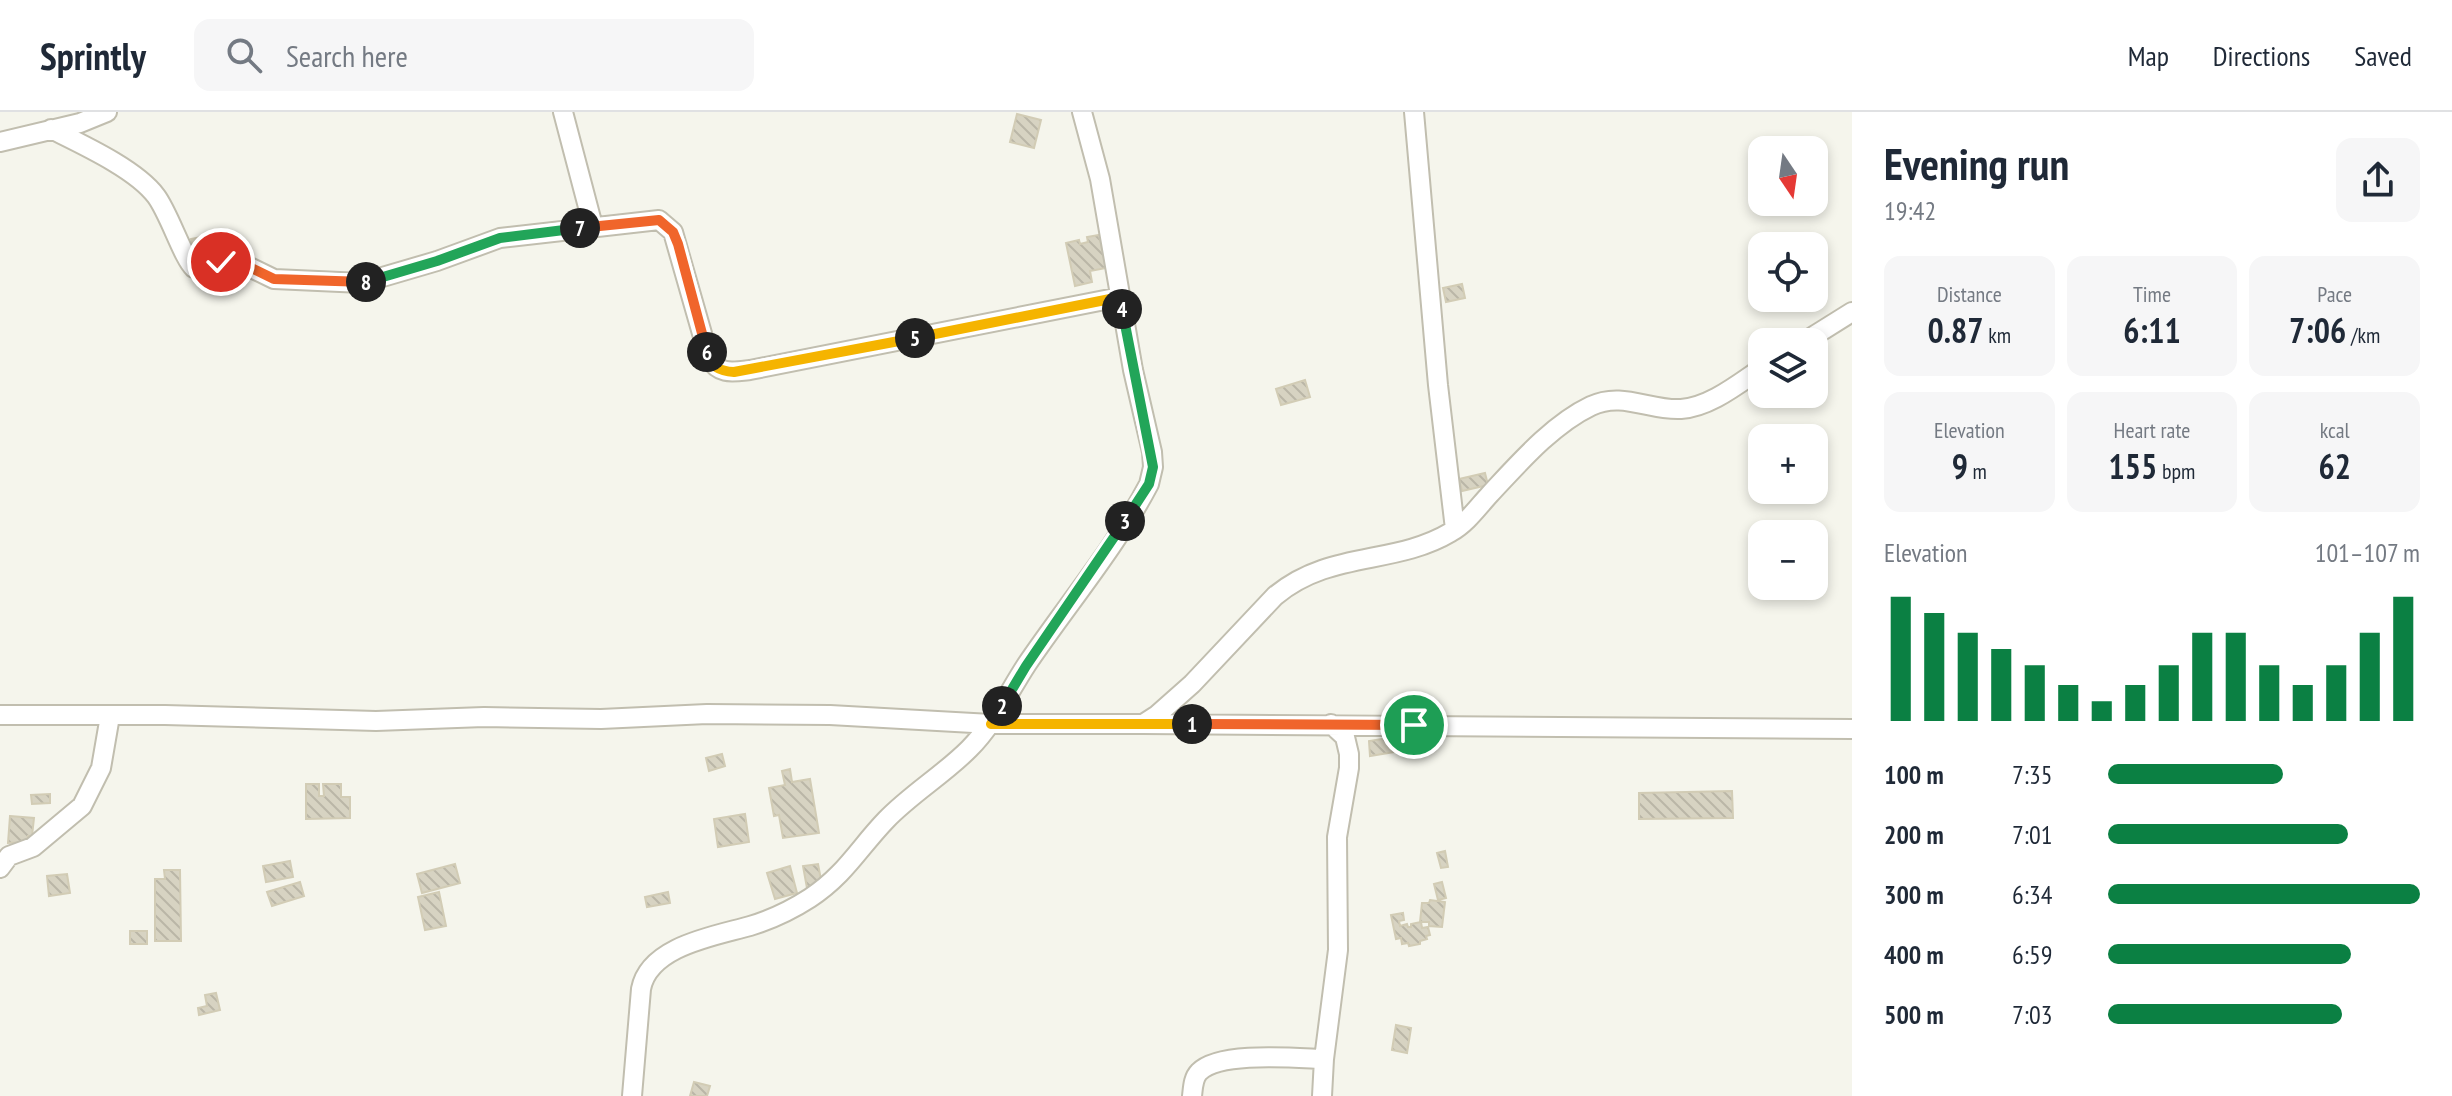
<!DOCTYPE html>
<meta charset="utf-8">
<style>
body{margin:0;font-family:"PT Sans Narrow",sans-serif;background:#f6f6f7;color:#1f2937;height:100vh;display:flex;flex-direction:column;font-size:30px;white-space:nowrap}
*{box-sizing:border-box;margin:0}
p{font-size:26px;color:#747a83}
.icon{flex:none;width:44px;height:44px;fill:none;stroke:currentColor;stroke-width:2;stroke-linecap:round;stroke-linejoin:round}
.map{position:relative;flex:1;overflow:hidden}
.side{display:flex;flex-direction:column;background:#fff;width:600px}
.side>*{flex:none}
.needle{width:52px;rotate:167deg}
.buttons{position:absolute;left:1748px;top:24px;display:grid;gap:16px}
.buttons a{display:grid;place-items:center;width:80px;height:80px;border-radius:16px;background:#fff;box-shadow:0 4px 12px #0003;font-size:40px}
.pin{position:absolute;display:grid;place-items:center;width:68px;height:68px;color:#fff;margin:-34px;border:4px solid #fff;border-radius:50%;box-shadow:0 2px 8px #0007}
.km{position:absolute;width:40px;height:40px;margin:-20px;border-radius:50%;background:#222;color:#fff;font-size:22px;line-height:40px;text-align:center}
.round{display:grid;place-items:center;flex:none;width:84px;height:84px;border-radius:16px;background:#f6f6f7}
.headline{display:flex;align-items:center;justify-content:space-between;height:136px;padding:0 32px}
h1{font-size:44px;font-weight:700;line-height:60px}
.figures{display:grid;grid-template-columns:repeat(3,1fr);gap:12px;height:136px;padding:8px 32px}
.figures div{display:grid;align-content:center;border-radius:16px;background:#f6f6f7;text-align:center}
.figures b{font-size:34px;font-weight:700}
.figures small{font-size:22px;font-weight:400}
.figures p{font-size:22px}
.chart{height:224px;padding:16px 32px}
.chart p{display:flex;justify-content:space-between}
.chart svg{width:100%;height:144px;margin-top:8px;stroke:#0b8043;stroke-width:6}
ul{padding:0 32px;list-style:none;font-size:26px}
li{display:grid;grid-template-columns:128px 96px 1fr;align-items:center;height:60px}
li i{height:20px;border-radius:10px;background:#0b8043}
header{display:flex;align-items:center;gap:48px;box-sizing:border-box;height:112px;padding:0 40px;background:#fff;border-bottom:2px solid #e0e1e3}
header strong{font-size:38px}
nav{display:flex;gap:44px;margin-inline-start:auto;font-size:28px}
.search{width:560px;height:72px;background:#f6f6f7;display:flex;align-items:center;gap:20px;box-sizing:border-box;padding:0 28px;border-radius:16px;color:#747a83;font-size:30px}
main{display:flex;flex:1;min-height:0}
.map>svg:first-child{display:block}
.building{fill:url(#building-back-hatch);stroke:#d2ccb5;stroke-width:2}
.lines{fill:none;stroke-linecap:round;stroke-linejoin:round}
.minor-casing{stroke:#c1beaf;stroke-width:22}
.minor{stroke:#fff;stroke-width:18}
.split-1-casing{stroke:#fff;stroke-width:16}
.split-2-casing{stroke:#fff;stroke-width:16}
.split-3-casing{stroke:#fff;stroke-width:16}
.split-4-casing{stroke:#fff;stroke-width:16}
.split-5-casing{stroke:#fff;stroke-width:16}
.split-6-casing{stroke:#fff;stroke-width:16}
.split-7-casing{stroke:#fff;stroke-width:16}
.split-8-casing{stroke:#fff;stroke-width:16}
.split-9-casing{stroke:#fff;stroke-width:16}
.split-1{stroke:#f0652b;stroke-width:10}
.split-2{stroke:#f5b400;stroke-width:10}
.split-3{stroke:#22a559;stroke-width:10}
.split-4{stroke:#22a559;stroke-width:10}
.split-5{stroke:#f5b400;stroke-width:10}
.split-6{stroke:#f5b400;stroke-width:10}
.split-7{stroke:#f0652b;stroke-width:10}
.split-8{stroke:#22a559;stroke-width:10}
.split-9{stroke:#f0652b;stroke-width:10}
</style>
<header>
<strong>Sprintly</strong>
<div class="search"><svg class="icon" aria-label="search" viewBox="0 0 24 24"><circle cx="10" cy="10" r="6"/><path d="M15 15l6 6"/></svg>Search here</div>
<nav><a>Map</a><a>Directions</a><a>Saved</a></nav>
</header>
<main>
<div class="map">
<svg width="1852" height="984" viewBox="0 0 1852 984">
<defs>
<pattern id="building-back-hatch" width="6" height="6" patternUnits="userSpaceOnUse" patternTransform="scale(2)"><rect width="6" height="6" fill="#d7d3c2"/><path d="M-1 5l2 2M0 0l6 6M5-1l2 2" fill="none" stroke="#bab6a7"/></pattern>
</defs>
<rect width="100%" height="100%" fill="#f5f5ec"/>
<!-- building -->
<path class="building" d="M 1017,2 L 1041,8 L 1034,36 L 1010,30 Z
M 1761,61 L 1762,70 L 1753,72 L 1751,63 Z
M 216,122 L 220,144 L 195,149 L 191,127 Z
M 1099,123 L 1106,156 L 1090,159 L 1092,170 L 1075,174 L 1066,131 L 1079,128 L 1080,132 L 1088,130 L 1087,125 Z
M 1462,172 L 1465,186 L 1446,190 L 1443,176 Z
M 1305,268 L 1310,285 L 1281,293 L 1276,277 Z
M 1485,361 L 1488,373 L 1462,379 L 1459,367 Z
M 1395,625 L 1395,640 L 1370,644 L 1369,629 Z
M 722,642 L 725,654 L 709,659 L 706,646 Z
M 790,657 L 792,670 L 810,667 L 819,721 L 783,726 L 779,703 L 774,704 L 769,676 L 785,673 L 782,659 Z
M 306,672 L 319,672 L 319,684 L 324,684 L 323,672 L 341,672 L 341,685 L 350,685 L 350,706 L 306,707 Z
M 1732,679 L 1733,706 L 1639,707 L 1639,681 Z
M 50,682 L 50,691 L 32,692 L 31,683 Z
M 745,702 L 749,730 L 718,735 L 714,707 Z
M 10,704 L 34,706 L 32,724 L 28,724 L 27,730 L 8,731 Z
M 1445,739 L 1448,755 L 1441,756 L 1437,741 Z
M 290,749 L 293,765 L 266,770 L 263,754 Z
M 455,752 L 460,771 L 422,781 L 417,762 Z
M 818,752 L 822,773 L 807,776 L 803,754 Z
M 790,754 L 797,781 L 775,787 L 767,761 Z
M 164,758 L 180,758 L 181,829 L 155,829 L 155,767 L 165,767 Z
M 67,762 L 70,781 L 49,784 L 47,764 Z
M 300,770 L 304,784 L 272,794 L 267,780 Z
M 1442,770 L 1446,786 L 1438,788 L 1434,772 Z
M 439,780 L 446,814 L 425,818 L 418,785 Z
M 668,780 L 670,791 L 647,795 L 645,785 Z
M 1430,788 L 1445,790 L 1442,815 L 1429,814 L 1429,810 L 1420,810 L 1422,791 L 1429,791 Z
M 1403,801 L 1404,808 L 1399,809 L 1400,814 L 1407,812 L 1408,815 L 1411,815 L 1411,812 L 1421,810 L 1422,816 L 1428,815 L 1430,823 L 1426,824 L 1427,827 L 1420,829 L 1420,832 L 1409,834 L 1408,831 L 1402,832 L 1401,826 L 1396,827 L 1391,803 Z
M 130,819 L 147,819 L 147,832 L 130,832 Z
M 216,881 L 220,898 L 199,903 L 198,896 L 207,894 L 205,883 Z
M 1396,913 L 1411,916 L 1407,941 L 1392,938 Z
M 694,970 L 710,974 L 707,984 L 690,984 Z"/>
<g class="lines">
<defs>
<path id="minor" d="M 563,0 L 593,114
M 1414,0 L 1438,273 L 1455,417
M 51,17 C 81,32 136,57 156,84 C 169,101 183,146 194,156 L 230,149 L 239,150 L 274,167 L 362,171 L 437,149 L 500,126 L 659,108 L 673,120 L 709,246 C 719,263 732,260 750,258 L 1120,185
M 0,30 L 80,11 L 107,0
M 1804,230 L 1852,200
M 0,603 L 165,603 L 376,609 L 484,605 L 601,607 L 707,602 L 830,603 L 991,612 L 1143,612 L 1157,603 L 1192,572 L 1275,484 C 1330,438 1394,454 1451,420 C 1467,411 1478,395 1490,382 C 1519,351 1553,312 1591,294 C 1622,279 1650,299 1681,297 C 1710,295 1738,272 1762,256
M 1143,612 L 1852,617
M 0,756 L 9,744 L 33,735 L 82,694 L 101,656 L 110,604
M 632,984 L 641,877 C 649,834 715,824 750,814 C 770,808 793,797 810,786 C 845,763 859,736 886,708 C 911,682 943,663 969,637 C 994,612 1008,581 1027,552 C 1067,493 1116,435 1149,372 L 1153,355 L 1152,340 L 1133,258 L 1100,67 L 1082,0
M 1192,984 C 1193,976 1193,966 1199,960 C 1219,939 1295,946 1324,947
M 1322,984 L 1324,947 L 1338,838 L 1337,725 L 1349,656 L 1349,642 L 1345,625 L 1331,612"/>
</defs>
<!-- minor casing -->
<use href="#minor" class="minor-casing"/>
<!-- minor -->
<use href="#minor" class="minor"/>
</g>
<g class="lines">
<defs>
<path id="split-1" d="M 1192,612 L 1414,613"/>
<path id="split-2" d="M 1002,594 L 991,612 L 1192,612"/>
<path id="split-3" d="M 1002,594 L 1026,554 L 1125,409"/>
<path id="split-4" d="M 1122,197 L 1153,355 L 1149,372 L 1125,409"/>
<path id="split-5" d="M 915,226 L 1120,185 L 1122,197"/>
<path id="split-6" d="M 707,240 C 711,255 719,259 734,260 L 915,226"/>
<path id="split-7" d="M 580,116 L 659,108 L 673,120 L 678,132 L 707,240"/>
<path id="split-8" d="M 366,170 L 437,149 L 500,126 L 580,116"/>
<path id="split-9" d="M 221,150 L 239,150 L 274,167 L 366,170"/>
</defs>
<!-- split-1 casing -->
<use href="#split-1" class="split-1-casing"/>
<!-- split-2 casing -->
<use href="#split-2" class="split-2-casing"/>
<!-- split-3 casing -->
<use href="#split-3" class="split-3-casing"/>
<!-- split-4 casing -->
<use href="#split-4" class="split-4-casing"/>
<!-- split-5 casing -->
<use href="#split-5" class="split-5-casing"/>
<!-- split-6 casing -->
<use href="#split-6" class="split-6-casing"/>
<!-- split-7 casing -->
<use href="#split-7" class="split-7-casing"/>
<!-- split-8 casing -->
<use href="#split-8" class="split-8-casing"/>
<!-- split-9 casing -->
<use href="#split-9" class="split-9-casing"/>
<!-- split-1 -->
<use href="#split-1" class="split-1"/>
<!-- split-2 -->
<use href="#split-2" class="split-2"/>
<!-- split-3 -->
<use href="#split-3" class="split-3"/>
<!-- split-4 -->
<use href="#split-4" class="split-4"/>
<!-- split-5 -->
<use href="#split-5" class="split-5"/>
<!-- split-6 -->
<use href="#split-6" class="split-6"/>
<!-- split-7 -->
<use href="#split-7" class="split-7"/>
<!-- split-8 -->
<use href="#split-8" class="split-8"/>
<!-- split-9 -->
<use href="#split-9" class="split-9"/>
</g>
</svg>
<div class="buttons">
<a><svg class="needle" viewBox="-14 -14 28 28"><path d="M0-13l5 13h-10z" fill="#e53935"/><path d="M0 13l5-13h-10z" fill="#747a83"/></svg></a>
<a><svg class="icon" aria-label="locate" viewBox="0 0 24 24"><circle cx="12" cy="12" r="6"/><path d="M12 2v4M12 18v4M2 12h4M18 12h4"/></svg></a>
<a><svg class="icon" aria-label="layers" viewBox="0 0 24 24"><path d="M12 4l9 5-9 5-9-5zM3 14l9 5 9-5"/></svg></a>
<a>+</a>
<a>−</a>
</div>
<div class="pin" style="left:1414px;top:613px;background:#1e9e55"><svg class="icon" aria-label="arrive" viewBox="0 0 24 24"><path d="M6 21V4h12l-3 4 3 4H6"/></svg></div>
<div class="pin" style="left:221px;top:150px;background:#d93025"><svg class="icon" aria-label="check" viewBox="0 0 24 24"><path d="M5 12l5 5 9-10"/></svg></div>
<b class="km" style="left:1192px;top:612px">1</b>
<b class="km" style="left:1002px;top:594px">2</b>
<b class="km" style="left:1125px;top:409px">3</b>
<b class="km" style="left:1122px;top:197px">4</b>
<b class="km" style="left:915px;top:226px">5</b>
<b class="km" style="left:707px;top:240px">6</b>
<b class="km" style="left:580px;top:116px">7</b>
<b class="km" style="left:366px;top:170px">8</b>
</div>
<section class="side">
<div class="headline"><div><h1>Evening run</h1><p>19:42</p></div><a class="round"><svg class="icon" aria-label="share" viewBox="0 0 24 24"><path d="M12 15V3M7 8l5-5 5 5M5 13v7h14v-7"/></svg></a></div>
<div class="figures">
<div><p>Distance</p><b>0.87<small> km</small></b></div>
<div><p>Time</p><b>6:11</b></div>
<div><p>Pace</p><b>7:06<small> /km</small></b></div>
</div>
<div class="figures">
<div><p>Elevation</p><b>9<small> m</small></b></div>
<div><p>Heart rate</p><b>155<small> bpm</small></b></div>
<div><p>kcal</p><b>62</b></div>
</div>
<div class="chart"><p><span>Elevation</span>101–107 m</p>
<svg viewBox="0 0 160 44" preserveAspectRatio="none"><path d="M5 44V6M15 44V11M25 44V17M35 44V22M45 44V27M55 44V33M65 44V38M75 44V33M85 44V27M95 44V17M105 44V17M115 44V27M125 44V33M135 44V27M145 44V17M155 44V6"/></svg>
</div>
<ul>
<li><b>100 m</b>7:35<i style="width:56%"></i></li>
<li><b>200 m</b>7:01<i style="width:77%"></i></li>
<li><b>300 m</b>6:34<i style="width:100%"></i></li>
<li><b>400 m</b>6:59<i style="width:78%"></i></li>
<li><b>500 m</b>7:03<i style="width:75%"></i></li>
</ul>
</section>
</main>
